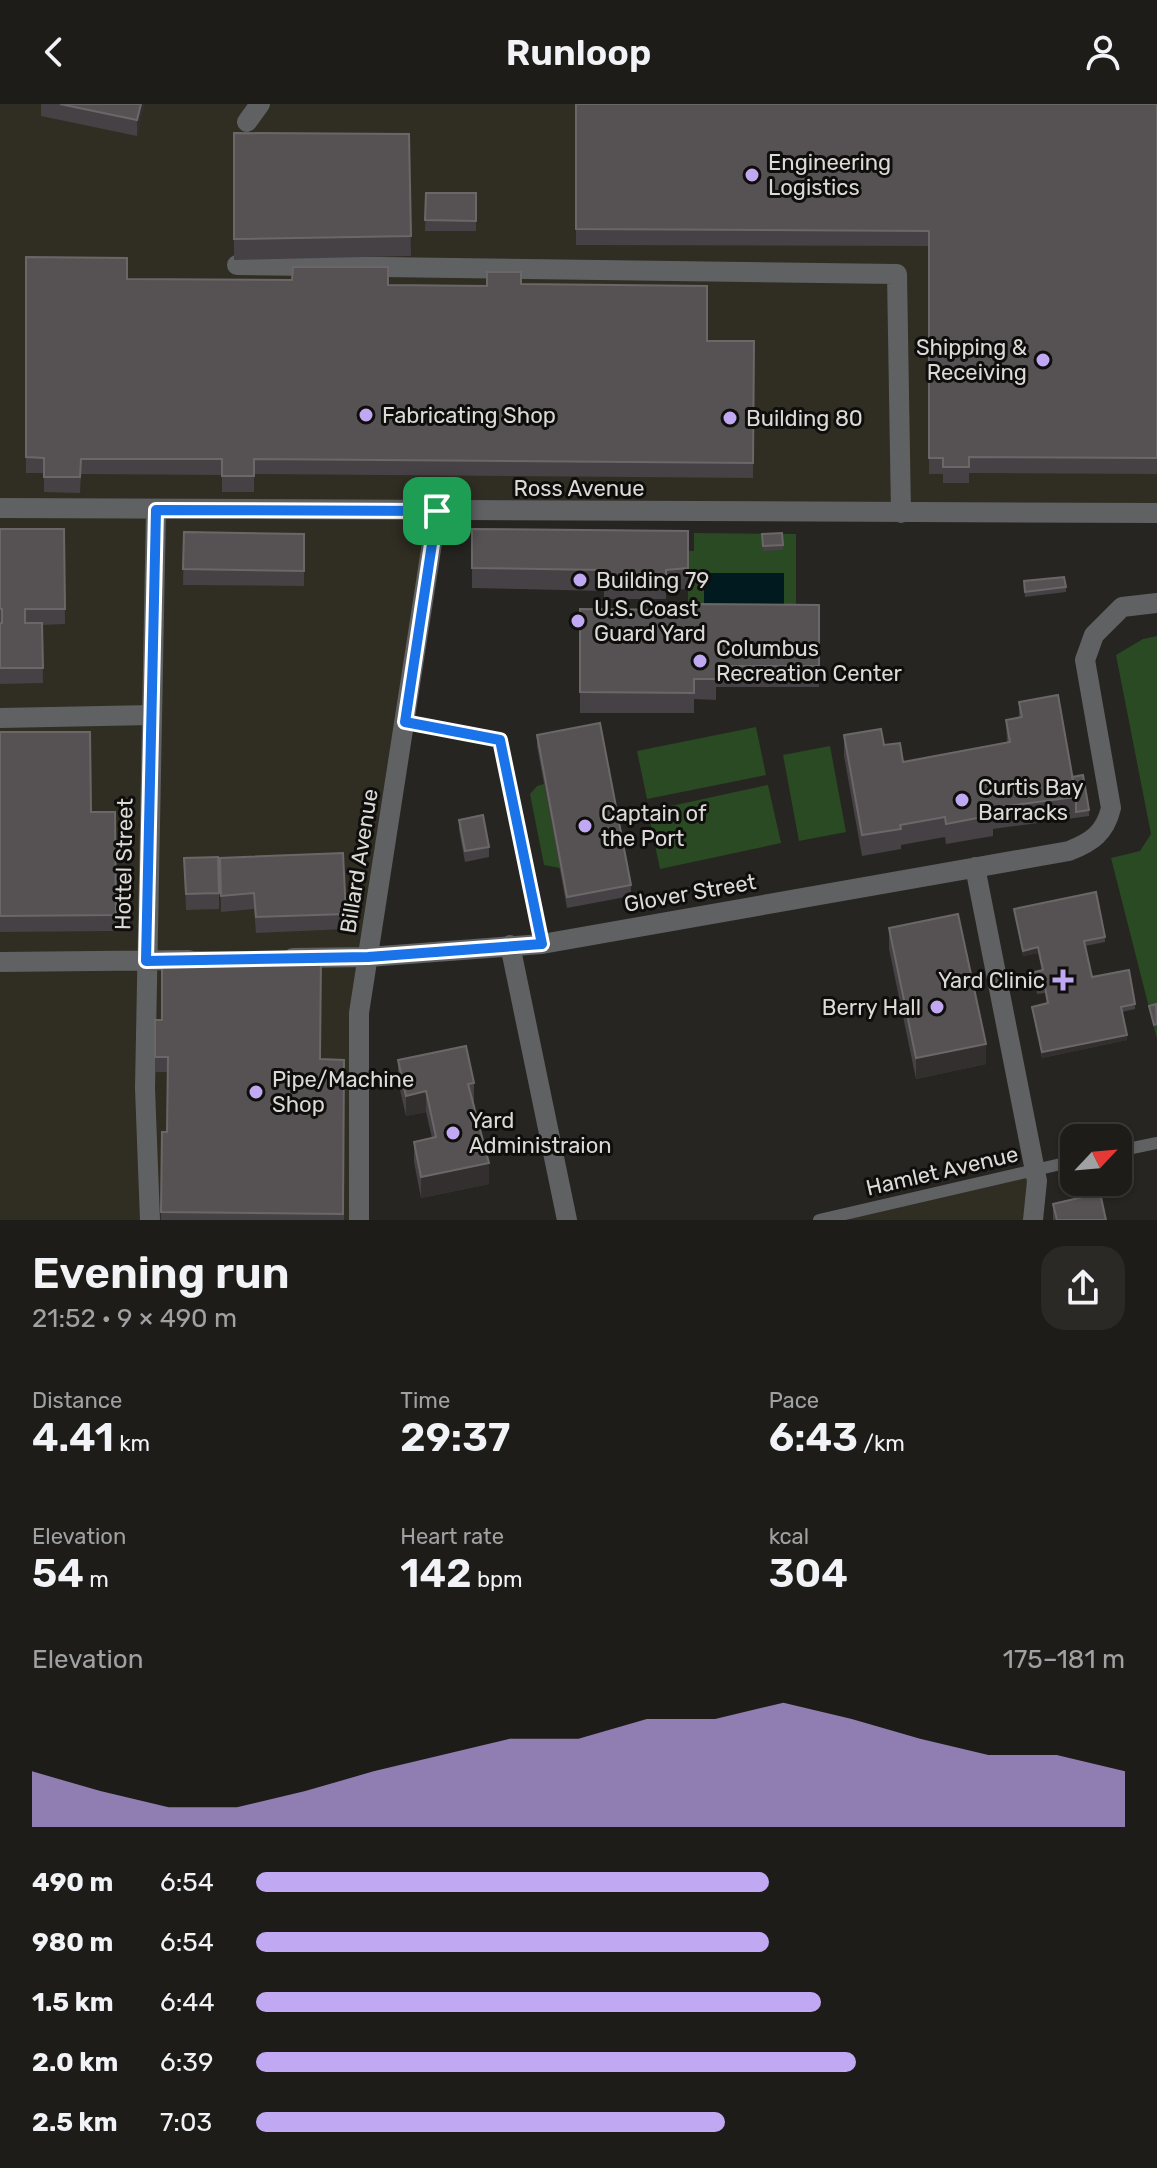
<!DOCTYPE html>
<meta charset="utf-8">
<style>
body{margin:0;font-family:Rubik,sans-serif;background:#2a2926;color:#f1f3f6;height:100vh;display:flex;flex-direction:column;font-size:30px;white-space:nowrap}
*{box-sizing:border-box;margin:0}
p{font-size:26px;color:#a0a1a2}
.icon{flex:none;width:44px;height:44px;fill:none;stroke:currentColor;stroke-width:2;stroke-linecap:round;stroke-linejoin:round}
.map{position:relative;height:1116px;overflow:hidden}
.sheet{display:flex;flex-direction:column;background:#1d1c19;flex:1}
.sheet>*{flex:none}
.needle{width:52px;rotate:64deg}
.fabs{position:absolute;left:1060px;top:1020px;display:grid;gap:16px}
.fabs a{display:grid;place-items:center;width:72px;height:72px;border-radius:16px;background:#1d1c19;box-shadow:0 2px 6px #0004,0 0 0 2px #3b3a38;font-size:40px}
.pin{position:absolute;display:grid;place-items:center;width:68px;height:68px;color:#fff;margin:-34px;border-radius:16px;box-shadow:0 4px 12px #0006}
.round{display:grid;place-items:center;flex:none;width:84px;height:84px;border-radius:24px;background:#2a2926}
.overview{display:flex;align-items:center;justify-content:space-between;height:136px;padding:0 32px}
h1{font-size:44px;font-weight:600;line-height:60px}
.stats{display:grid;grid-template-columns:repeat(3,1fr);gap:12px;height:136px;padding:8px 32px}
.stats div{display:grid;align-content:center}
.stats b{font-size:40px;font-weight:600}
.stats small{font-size:22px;font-weight:400}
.stats p{font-size:22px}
.chart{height:224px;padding:16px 32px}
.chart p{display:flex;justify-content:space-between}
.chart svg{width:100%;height:144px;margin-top:8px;fill:#c1a8f3;opacity:.7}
ul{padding:0 32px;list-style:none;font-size:26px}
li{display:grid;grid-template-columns:128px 96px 1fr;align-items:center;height:60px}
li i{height:20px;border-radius:10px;background:#c1a8f3}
header{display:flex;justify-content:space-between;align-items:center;height:104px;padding:0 32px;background:#1d1c19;font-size:36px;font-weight:600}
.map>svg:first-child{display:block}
.built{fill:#302d23}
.green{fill:#294a22}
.water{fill:#001a20}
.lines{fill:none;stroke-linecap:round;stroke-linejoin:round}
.lane{stroke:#606163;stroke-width:12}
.street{stroke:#606163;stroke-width:20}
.wall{fill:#464144}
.shaded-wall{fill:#332f2f}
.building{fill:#565254;stroke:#6b6768;stroke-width:2}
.route-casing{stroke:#fff;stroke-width:16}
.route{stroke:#1a73e8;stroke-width:10}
.poi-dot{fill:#c1a8f3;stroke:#0f0e0c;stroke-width:3}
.labels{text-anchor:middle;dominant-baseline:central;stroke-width:6;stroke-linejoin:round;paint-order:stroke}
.poi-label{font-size:22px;fill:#dbdad7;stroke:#0f0e0c;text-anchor:start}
.street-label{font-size:22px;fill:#dbdad7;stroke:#0f0e0c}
</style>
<header><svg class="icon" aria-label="back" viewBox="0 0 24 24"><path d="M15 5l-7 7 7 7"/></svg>Runloop<svg class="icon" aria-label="person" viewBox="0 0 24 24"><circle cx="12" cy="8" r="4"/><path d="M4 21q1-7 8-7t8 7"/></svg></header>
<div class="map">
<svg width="1157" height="1116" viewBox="0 0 1157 1116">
<rect width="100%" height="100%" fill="#272521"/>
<!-- built -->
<path class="built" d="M 0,0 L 1157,0 L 1157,407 L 437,407 L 359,909 L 359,1116 L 0,1116 Z
M 1034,1065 L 1033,1116 L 819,1116 Z"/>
<!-- green -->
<path class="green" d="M 694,429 L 796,430 L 796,521 L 688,521 L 688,447 L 694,447 Z
M 1157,532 L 1157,935 L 1111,754 L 1140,747 L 1151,730 L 1116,551 L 1143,535 Z
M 756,623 L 766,671 L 647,695 L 637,647 Z
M 830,642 L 846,728 L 799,737 L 783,651 Z
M 544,680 L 560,764 L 544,761 L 530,690 L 537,682 Z
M 768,681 L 781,739 L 660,765 L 648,707 Z"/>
<!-- water -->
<path class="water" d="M 704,469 L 784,469 L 784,506 L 704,506 Z"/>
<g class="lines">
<!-- lane -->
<path class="lane" d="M 405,618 L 500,636 L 542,840
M 1118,1047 L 1157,1039
M 819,1116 L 1074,1057"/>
<!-- street -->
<path class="street" d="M 247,18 L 260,0
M 237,161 L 897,170 L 901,409
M 0,404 L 1157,409
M 0,614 L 152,611
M 975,763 L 1037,1077 L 1033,1116
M 510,841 L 567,1116
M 293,854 L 368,853 L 542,840 L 1069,747 C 1092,738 1105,729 1111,704 L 1085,556 L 1094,531 L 1122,503 L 1157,499
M 0,858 L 189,856
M 150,1116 L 145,984 L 156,406
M 359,1116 L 359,909 L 437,407"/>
</g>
<!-- wall -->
<path class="wall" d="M 41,0 L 144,0 L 137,32 L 41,12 Z
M 576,0 L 1157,0 L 1157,370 L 969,369 L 969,379 L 943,379 L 943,370 L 929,370 L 929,142 L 576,141 Z
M 234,29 L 409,30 L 411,152 L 234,156 Z
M 426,89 L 476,89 L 476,127 L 425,127 Z
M 26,153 L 127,175 L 388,181 L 487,182 L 521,180 L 707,237 L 754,237 L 753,374 L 254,370 L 254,388 L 222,388 L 222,371 L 81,370 L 80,389 L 44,388 L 44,369 L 26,369 Z
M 0,425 L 64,425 L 65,520 L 42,521 L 43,579 L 0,580 Z
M 472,425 L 688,427 L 688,485 L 666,486 L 666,495 L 604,495 L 604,487 L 472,484 Z
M 184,428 L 304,430 L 304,482 L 183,481 Z
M 782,429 L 783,446 L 763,447 L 762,430 Z
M 1024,477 L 1066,483 L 1066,488 L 1025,493 Z
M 819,501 L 819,583 L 716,583 L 716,596 L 694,595 L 694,609 L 580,609 L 580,505 L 692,506 Z
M 1019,598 L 1072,673 L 1089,706 L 1089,712 L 993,725 L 993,732 L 946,740 L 945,733 L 901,741 L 901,745 L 862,752 L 844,652 L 844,631 L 903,658 L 1007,639 L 1006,616 L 1019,613 Z
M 0,628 L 91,708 L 115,708 L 116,827 L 0,828 Z
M 537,631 L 631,781 L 631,792 L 567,804 L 537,642 Z
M 459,716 L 489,743 L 489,753 L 465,758 L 459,726 Z
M 184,754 L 219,789 L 219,805 L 186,806 Z
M 220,754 L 346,810 L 346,825 L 256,829 L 254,805 L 221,808 Z
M 1014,805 L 1105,833 L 1105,838 L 1085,842 L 1092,873 L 1135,900 L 1135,905 L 1122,908 L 1127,936 L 1042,954 L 1032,903 L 1047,900 L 1045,889 L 1037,890 L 1034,873 L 1034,868 L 1042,866 L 1038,849 L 1023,852 Z
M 889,824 L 986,960 L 916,975 L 889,845 Z
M 155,953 L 344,956 L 344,1116 L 161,1116 L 162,1028 L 167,1028 L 168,968 L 155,968 Z
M 398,956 L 474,979 L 474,1000 L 489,1080 L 421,1094 L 414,1058 L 414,1038 L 432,1034 L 426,1008 L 406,1012 L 398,977 Z
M 1053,1100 L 1106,1116 L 1053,1116 Z"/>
<!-- shaded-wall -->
<path class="shaded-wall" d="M 141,0 L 144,0 L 137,32 L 137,16 Z
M 1038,843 L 1038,849 L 1023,852 L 1023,847 Z
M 1127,931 L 1127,936 L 1042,954 L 1042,948 Z
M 986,940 L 986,960 L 916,975 L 916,954 Z
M 426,987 L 426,1008 L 406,1012 L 406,992 Z
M 489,1059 L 489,1080 L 421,1094 L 421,1073 Z"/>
<!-- building -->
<path class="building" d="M 60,0 L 141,0 L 137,16 Z
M 576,0 L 1157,0 L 1157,354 L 969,353 L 969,363 L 943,363 L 943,354 L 929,354 L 929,127 L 576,125 Z
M 234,29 L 409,30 L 411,132 L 234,135 Z
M 426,89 L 476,89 L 476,117 L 425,116 Z
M 26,153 L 127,154 L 127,175 L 292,176 L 293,163 L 388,163 L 388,181 L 487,182 L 487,168 L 521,168 L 521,180 L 707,182 L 707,237 L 754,237 L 753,359 L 254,355 L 254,372 L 222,372 L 222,355 L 81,355 L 80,373 L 44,373 L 44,354 L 26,353 Z
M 0,425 L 64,425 L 65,505 L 25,505 L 25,519 L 42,519 L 43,564 L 0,564 L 0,519 L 2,519 L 2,505 L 0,505 Z
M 472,425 L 688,427 L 688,464 L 666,466 L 666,475 L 604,474 L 604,466 L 472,464 Z
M 184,428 L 304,430 L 304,467 L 183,465 Z
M 782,429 L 783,441 L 763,442 L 762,430 Z
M 1064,473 L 1066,483 L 1025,488 L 1024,477 Z
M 692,500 L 819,501 L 819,562 L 716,562 L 716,575 L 694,575 L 694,589 L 580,588 L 580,505 L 692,506 Z
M 1058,591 L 1076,693 L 992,704 L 993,711 L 946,720 L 945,713 L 900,721 L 901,725 L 862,731 L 844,631 L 881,625 L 884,641 L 900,639 L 903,658 L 1010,638 L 1006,616 L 1022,613 L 1019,598 Z
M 600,619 L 631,781 L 567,793 L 537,631 Z
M 0,628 L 90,628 L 91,708 L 115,708 L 116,811 L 0,812 Z
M 1083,671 L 1089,706 L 1076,708 L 1076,693 L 1072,673 Z
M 483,711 L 489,743 L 465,747 L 459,716 Z
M 343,749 L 346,810 L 256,813 L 254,789 L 221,792 L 220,754 Z
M 218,753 L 219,789 L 186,790 L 184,754 Z
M 1096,788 L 1105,833 L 1084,837 L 1092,873 L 1129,866 L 1135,900 L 1121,903 L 1127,931 L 1042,948 L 1032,903 L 1048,899 L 1045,883 L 1037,885 L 1034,868 L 1043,866 L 1038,843 L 1023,847 L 1014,805 Z
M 958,810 L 986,940 L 916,954 L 889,824 Z
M 162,848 L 321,849 L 320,955 L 344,956 L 343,1110 L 161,1108 L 162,1028 L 167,1028 L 168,953 L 155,953 L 155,916 L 162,916 Z
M 1156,900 L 1157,920 L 1154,921 L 1149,902 Z
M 466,942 L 474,979 L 468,980 L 489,1059 L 421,1073 L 414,1038 L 436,1033 L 426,987 L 406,992 L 398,956 Z
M 1100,1089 L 1106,1116 L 1057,1116 L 1053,1100 Z"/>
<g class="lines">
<defs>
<path id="route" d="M 156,406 L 437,407 L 405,618 L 500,636 L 542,840 L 368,853 L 146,857 Z"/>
</defs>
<!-- route casing -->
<use href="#route" class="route-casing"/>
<!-- route -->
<use href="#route" class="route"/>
</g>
<!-- markers -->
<g class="poi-dot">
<circle cx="752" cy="71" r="8"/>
<circle cx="1043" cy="256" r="8"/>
<circle cx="366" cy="311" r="8"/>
<circle cx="730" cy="314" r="8"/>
<circle cx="580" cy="476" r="8"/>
<circle cx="578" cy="517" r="8"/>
<circle cx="700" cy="557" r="8"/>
<circle cx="962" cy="696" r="8"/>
<circle cx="585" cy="722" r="8"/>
<path d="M1059 864h8v8h8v8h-8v8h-8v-8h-8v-8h8z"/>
<circle cx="937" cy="903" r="8"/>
<circle cx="256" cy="988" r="8"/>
<circle cx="453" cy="1029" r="8"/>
</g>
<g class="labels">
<!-- poi labels -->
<g class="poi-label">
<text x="768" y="58">Engineering<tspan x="768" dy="25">Logistics</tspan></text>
<text x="1027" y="243" text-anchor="end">Shipping &amp;<tspan x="1027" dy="25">Receiving</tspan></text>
<text x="382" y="311">Fabricating Shop</text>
<text x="746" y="314">Building 80</text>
<text x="596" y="476">Building 79</text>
<text x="594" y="504">U.S. Coast<tspan x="594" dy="25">Guard Yard</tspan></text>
<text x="716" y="544">Columbus<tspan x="716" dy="25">Recreation Center</tspan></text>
<text x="978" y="683">Curtis Bay<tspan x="978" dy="25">Barracks</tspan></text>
<text x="601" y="709">Captain of<tspan x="601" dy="25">the Port</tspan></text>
<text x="1045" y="876" text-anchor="end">Yard Clinic</text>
<text x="921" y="903" text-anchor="end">Berry Hall</text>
<text x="272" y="975">Pipe/Machine<tspan x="272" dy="25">Shop</tspan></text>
<text x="469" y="1016">Yard<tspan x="469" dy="25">Administraion</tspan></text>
</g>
<!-- street labels -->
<g class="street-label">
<text x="579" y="384">Ross Avenue</text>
<text transform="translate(359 757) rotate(-81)">Billard Avenue</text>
<text transform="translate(124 760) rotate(-89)">Hottel Street</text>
<text transform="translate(690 789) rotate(-10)">Glover Street</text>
<text transform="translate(942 1067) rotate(-13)">Hamlet Avenue</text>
</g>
</g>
</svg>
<div class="fabs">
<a><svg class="needle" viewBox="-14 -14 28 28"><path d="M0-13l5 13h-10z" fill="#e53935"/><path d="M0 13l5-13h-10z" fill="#a0a1a2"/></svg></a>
</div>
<div class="pin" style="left:437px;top:407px;background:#1e9e55"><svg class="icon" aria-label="arrive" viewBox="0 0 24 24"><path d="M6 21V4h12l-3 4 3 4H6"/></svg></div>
</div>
<section class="sheet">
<div class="overview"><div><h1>Evening run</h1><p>21:52 · 9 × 490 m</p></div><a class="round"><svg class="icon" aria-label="share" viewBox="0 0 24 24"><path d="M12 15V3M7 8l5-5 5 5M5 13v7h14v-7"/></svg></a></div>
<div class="stats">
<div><p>Distance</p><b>4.41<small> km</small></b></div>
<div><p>Time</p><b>29:37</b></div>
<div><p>Pace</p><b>6:43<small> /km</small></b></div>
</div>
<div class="stats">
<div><p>Elevation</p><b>54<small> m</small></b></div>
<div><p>Heart rate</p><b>142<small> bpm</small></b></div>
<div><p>kcal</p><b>304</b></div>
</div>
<div class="chart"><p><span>Elevation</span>175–181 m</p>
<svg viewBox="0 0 160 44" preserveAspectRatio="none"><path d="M0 44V27L10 33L20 38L30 38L40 33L50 27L60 22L70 17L80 17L90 11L100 11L110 6L120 11L130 17L140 22L150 22L160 27V44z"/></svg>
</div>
<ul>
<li><b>490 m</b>6:54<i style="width:59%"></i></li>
<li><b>980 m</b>6:54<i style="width:59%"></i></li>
<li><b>1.5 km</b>6:44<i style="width:65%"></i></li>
<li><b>2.0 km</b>6:39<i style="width:69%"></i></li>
<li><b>2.5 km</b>7:03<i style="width:54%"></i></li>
</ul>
</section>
